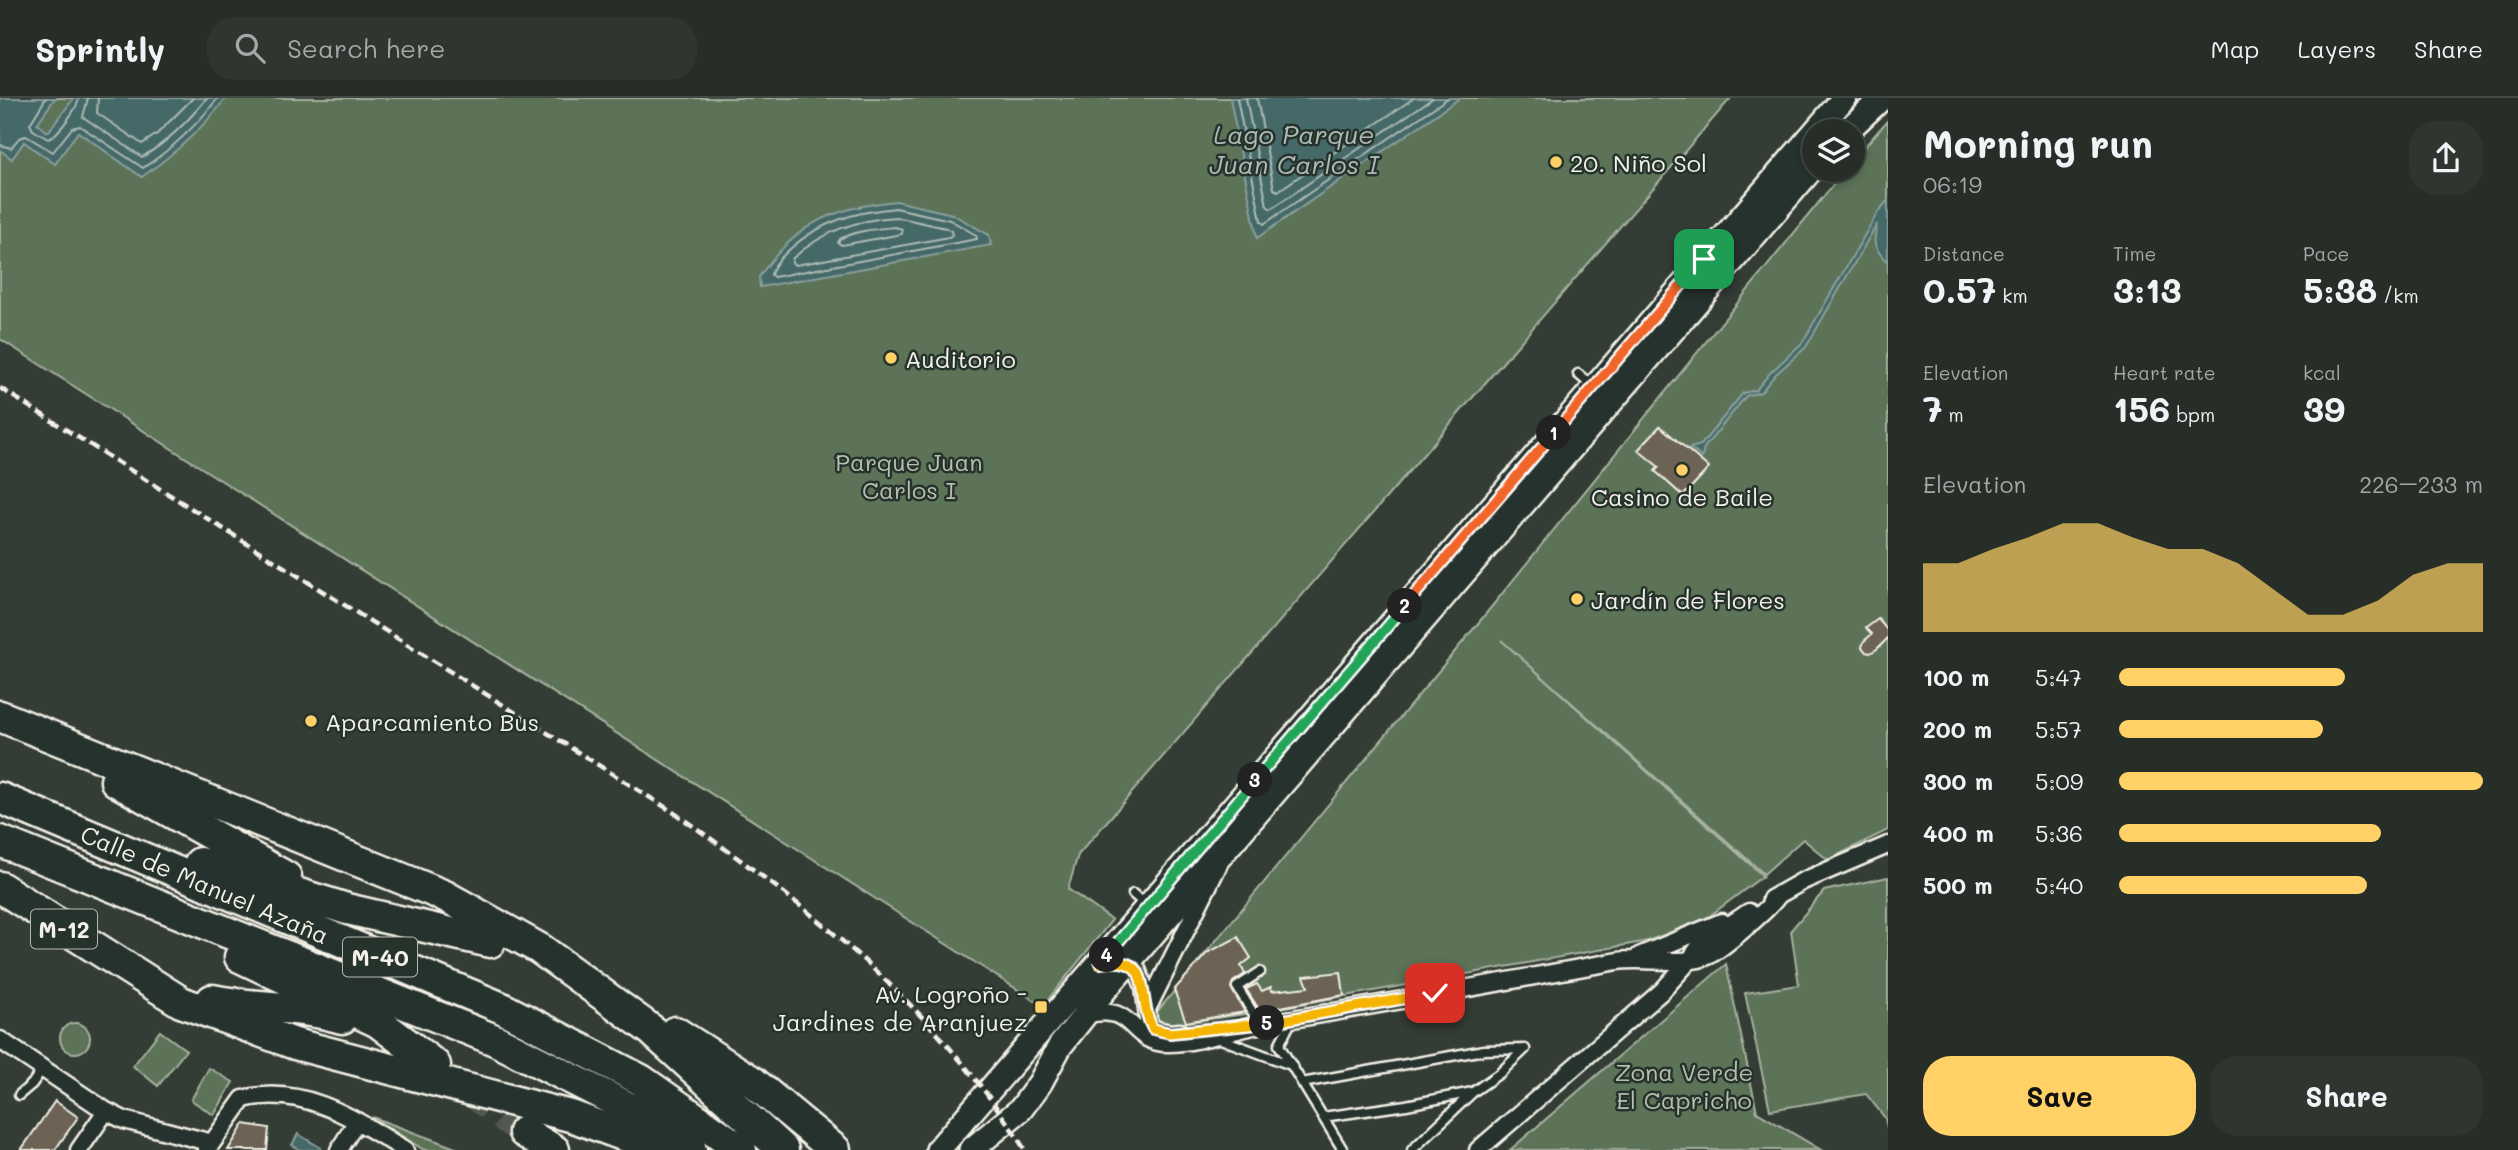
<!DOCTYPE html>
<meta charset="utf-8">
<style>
body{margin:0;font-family:Mali,sans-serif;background:#2f3630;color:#f1f3f6;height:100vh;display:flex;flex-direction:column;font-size:26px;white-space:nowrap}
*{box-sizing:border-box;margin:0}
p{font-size:23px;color:#a4a8a8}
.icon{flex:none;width:38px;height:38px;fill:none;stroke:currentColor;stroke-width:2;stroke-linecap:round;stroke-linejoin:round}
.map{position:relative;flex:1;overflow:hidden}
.drawer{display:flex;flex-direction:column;background:#272e28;width:630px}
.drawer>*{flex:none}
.tools{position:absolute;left:1802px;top:21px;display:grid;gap:14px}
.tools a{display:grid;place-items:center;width:63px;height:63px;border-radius:50%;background:#272e28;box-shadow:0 4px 10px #0003,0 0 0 2px #434a45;font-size:35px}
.pin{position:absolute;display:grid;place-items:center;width:60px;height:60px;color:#fff;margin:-30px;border-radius:14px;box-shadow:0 4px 10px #0006}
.km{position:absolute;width:35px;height:35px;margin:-18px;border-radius:50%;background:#222;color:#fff;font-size:19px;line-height:35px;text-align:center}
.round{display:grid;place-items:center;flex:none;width:74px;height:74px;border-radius:28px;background:#2f3630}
.overview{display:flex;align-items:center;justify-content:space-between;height:119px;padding:0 35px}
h1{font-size:38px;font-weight:700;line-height:52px}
.metrics{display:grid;grid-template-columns:repeat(3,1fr);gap:10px;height:119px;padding:7px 35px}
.metrics div{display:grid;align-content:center}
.metrics b{font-size:35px;font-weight:700}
.metrics small{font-size:19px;font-weight:400}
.metrics p{font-size:19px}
.chart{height:196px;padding:14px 35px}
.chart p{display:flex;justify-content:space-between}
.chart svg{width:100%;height:126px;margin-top:7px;fill:#ffd166;opacity:.7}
.action{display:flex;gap:14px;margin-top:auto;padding:14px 35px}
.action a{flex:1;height:80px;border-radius:28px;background:#ffd166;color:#111;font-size:28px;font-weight:700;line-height:80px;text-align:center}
.action a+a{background:#2f3630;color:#f1f3f6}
ul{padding:0 35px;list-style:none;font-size:23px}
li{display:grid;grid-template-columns:112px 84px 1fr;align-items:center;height:52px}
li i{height:18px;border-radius:9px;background:#ffd166}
header{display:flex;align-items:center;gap:42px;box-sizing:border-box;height:98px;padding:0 35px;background:#272e28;border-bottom:2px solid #434a45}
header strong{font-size:33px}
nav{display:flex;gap:38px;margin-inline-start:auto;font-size:24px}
.search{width:490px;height:63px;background:#2f3630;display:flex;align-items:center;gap:18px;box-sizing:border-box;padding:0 24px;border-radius:28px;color:#a4a8a8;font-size:26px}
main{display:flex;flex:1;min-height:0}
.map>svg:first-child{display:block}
.green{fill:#5b7358;stroke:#a8b2a0;stroke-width:2}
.water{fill:#446968;stroke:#8a9f9b;stroke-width:2}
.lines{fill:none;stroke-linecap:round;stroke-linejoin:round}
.shore{stroke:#aebbb5;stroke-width:2}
.building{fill:#6c6354;stroke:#f4f1e8;stroke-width:2}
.highway-tunnel{stroke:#515850;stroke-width:30;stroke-dasharray:30 15;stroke-linecap:butt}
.lane-casing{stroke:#f4f1e8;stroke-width:13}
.street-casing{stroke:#f4f1e8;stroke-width:21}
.secondary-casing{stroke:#f4f1e8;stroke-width:28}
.highway-casing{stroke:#f4f1e8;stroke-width:35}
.lane{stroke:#26332d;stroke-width:8}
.street{stroke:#26332d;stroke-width:16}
.secondary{stroke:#26332d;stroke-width:23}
.highway{stroke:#26332d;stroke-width:30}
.rail{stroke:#f4f1e8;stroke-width:4.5;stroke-dasharray:10 5;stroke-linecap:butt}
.split-1-casing{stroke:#fff;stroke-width:14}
.split-2-casing{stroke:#fff;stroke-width:14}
.split-3-casing{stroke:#fff;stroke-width:14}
.split-4-casing{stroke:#fff;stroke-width:14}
.split-5-casing{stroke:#fff;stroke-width:14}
.split-6-casing{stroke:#fff;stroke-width:14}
.split-1{stroke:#f0652b;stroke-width:9}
.split-2{stroke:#f0652b;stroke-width:9}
.split-3{stroke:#22a559;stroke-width:9}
.split-4{stroke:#22a559;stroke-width:9}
.split-5{stroke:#f5b400;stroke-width:9}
.split-6{stroke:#f5b400;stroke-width:9}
.poi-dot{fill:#ffd166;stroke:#26332d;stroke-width:2.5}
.labels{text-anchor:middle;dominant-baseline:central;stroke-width:5;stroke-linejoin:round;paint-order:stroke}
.shield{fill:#26332d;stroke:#b6b8b0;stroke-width:2}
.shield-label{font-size:23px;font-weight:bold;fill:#f4f1e8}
.poi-label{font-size:24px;fill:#f4f1e8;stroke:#26332d;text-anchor:start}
.park-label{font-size:24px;fill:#b7bfae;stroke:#26332d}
.street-label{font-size:24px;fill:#f4f1e8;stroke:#26332d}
.water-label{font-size:26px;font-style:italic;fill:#aebbb5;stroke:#26332d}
</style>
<header>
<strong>Sprintly</strong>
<div class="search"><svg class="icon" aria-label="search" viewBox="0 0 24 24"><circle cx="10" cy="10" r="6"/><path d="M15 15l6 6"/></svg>Search here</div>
<nav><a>Map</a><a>Layers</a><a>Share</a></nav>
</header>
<main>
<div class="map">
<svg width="1888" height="1052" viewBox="0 0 1888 1052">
<rect width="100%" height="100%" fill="#343d35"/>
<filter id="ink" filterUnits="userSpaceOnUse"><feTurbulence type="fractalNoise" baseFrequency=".0143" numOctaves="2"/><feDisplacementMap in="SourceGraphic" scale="14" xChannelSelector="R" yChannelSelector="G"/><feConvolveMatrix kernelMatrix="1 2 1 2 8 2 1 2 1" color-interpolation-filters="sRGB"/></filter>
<g filter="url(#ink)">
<!-- green -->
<path class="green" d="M 0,0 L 1731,0 C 1512,251 1297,506 1078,757 L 1068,791 L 1112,822 L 1043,908 L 0,241 Z
M 1888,22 L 1888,732 L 1828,762 L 1803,741 L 1764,776 L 1501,542 L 1763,778 L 1708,819 L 1648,843 L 1252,915 L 1163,928 L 1157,923 L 1156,915 L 1480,523 L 1845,72 L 1853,72 L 1853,62 Z
M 1888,779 L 1888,1034 L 1885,1020 L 1866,996 L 1770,1012 L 1745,895 L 1799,887 L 1791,832 L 1824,793 Z
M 1726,866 L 1757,1014 L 1821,1052 L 1510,1052 Z
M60 940a15 15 0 1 1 30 0a15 15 0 1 1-30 0Z
M 160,933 L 186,952 L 158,988 L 133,968 Z
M 209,970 L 233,984 L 214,1017 L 191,1002 Z
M 372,1019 L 461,1052 L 424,1052 Z"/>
<!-- water -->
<path class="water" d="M 0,0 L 55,0 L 37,26 L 48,34 L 74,0 L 226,0 C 202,32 174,56 142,79 L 78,34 L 55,66 L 24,44 L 12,61 L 0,52 Z
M 1230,0 L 1460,0 L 1257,140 Z
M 1888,102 L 1888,165 C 1872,148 1873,146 1877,126 L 1806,249 L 1775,277 L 1761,294 L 1746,298 L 1704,350 L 1702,360 L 1690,350 L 1701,347 L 1743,295 L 1756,292 L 1770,275 L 1802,245 L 1878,114 Z
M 896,103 L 952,116 L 989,137 L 991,147 L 760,189 L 759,179 C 797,125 831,110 896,103 Z
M 298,1036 L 321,1050 L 320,1052 L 300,1052 L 292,1047 Z"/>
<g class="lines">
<!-- shore -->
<path class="shore" d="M 46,0 L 30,26 L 33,32 L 48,41 C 57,38 78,10 79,0
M 88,0 L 83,19 L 142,59 C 167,45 189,22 207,0
M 98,0 L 97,15 L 142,46 L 157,36 L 193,0
M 1237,0 L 1261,123 L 1264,126 L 1448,0
M 1246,0 L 1267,108 L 1271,111 L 1433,0
M 1257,0 L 1274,91 L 1278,93 L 1414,0
M 0,47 L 11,50 L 19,40 L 26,38 L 53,54 L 72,30 L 80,28 L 143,70 C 172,51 197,27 218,0
M 896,110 L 950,122 L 976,137 L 977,141 L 774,179 L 771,177 C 773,167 782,158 790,151 C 821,123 855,114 896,110 Z
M 896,119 L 946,130 L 951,133 L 952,137 L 949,139 L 796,167 L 792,165 L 792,161 C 823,133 855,122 896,119 Z
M 895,129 L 902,131 L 902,136 L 842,147 L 838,145 L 840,141 C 857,132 876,131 895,129 Z"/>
</g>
<!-- building -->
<path class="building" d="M 1660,328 L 1709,370 L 1683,398 L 1655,373 L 1659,369 L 1638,352 Z
M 1878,521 L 1888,533 L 1888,540 L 1877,551 L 1870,555 L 1866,554 L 1862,549 L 1864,543 L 1872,536 L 1866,530 Z
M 1238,839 L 1251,860 L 1241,868 L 1245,876 L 1233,884 L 1231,890 L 1245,914 L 1186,924 L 1174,892 L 1207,855 Z
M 1341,874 L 1344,897 L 1260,913 L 1246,891 L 1257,886 L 1262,893 L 1271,889 L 1272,893 L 1308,889 L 1304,878 Z
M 55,1003 L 78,1019 L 55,1052 L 21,1052 Z
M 244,1026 L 269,1030 L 267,1052 L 228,1052 Z"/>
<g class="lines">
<!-- highway-tunnel -->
<path class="highway-tunnel" d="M 466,990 L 524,1034"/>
<defs>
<path id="lane" d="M 1578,276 L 1592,288
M 1133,796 L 1147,808
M 1260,874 L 1237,889 L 1260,926
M 1292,922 L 1279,947 L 1343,1052
M 1218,940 L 1291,967
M 1302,985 L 1484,952 L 1525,951
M 19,997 L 32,986 L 43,970
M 1323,1019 L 1406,1007 L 1473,994
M 1412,1052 L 1473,994 L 1500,975 L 1525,951"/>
<path id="street" d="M 1771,801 L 1803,783 L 1888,747
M 1639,858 L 1722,824
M 1120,863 L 1137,871 L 1144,889 L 1147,911
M 1084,917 C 1137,903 1127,946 1169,945 C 1198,945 1238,930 1268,925 C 1385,906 1501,884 1618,863 C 1642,859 1689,868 1708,858 C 1722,851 1772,809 1779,796
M 1180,934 L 1170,935 L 1153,931 L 1148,922 L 1147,911 L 1218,768
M 0,942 L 106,1013 L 124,1022 L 212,1045
M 79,1052 L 106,1013
M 207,1052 L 243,1001 C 304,986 356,1022 405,1052
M 339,1052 L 357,1023
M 1478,1052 L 1662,893 L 1690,862 L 1701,846 L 1749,814"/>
<path id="secondary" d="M 1847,33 L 1882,0
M 938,1052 L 1844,0
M 971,1052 L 1021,1011 L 1040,985 L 1060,948 L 1103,894 L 1815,67"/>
<path id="highway" d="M 0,618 L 445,798 L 540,851 L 650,931 L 783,1052
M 116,683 L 286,779
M 0,700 L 502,910 L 641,982 L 741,1052
M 0,743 L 495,942 L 629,1010 L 691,1052
M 200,765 L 347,811 L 490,844
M 0,789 L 181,904 L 295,946 L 574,1019 L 639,1043 L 655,1052
M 240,859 L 378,924 L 435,967
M 212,902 C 255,911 300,907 342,920
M 675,934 L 753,984 L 835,1052
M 524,1034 L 554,1052"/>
</defs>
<!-- lane casing -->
<use href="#lane" class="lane-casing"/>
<!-- street casing -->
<use href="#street" class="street-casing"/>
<!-- secondary casing -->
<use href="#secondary" class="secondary-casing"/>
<!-- highway casing -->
<use href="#highway" class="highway-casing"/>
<!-- lane -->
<use href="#lane" class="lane"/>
<!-- street -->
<use href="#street" class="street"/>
<!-- secondary -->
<use href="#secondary" class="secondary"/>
<!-- highway -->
<use href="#highway" class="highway"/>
<!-- rail -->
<path class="rail" d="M 0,290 L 673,714 C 810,809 936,909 1025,1052"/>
</g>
</g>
<g class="lines" filter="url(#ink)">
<defs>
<path id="split-1" d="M 1554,335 L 1704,161"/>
<path id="split-2" d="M 1405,508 L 1554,335"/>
<path id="split-3" d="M 1255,682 L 1405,508"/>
<path id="split-4" d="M 1107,857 L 1255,682"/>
<path id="split-5" d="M 1107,857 L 1100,865 C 1158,856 1134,898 1153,931 L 1170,935 L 1267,925"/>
<path id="split-6" d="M 1267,925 L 1435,895"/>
</defs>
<!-- split-1 casing -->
<use href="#split-1" class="split-1-casing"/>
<!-- split-2 casing -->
<use href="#split-2" class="split-2-casing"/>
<!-- split-3 casing -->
<use href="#split-3" class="split-3-casing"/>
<!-- split-4 casing -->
<use href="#split-4" class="split-4-casing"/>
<!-- split-5 casing -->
<use href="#split-5" class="split-5-casing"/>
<!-- split-6 casing -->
<use href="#split-6" class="split-6-casing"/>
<!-- split-1 -->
<use href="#split-1" class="split-1"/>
<!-- split-2 -->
<use href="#split-2" class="split-2"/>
<!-- split-3 -->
<use href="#split-3" class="split-3"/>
<!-- split-4 -->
<use href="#split-4" class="split-4"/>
<!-- split-5 -->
<use href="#split-5" class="split-5"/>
<!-- split-6 -->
<use href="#split-6" class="split-6"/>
</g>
<!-- markers -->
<g class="poi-dot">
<circle cx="1556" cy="64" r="7"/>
<circle cx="891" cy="260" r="7"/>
<circle cx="1682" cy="372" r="7"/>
<circle cx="1577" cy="501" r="7"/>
<circle cx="311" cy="623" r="7"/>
<rect x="1034" y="902" width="14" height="14" rx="3.5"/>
</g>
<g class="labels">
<!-- shield labels -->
<g class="shield">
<rect x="31" y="811.5" width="66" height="39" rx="5"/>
<rect x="343" y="839.5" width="74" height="39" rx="5"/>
</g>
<g class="shield-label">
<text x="64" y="831">M-12</text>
<text x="380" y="859">M-40</text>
</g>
<!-- poi labels -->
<g class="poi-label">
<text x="1570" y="64">20. Niño Sol</text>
<text x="905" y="260">Auditorio</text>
<text x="1682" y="398" text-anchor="middle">Casino de Baile</text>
<text x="1591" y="501">Jardín de Flores</text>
<text x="325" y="623">Aparcamiento Bus</text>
<text x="1027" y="895" text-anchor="end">Av. Logroño -<tspan x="1027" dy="28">Jardines de Aranjuez</tspan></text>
</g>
<!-- park labels -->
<g class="park-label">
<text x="909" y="363">Parque Juan<tspan x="909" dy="28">Carlos I</tspan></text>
<text x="1684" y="973">Zona Verde<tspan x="1684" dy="28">El Capricho</tspan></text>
</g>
<!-- street labels -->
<g class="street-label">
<text transform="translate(205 786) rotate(23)">Calle de Manuel Azaña</text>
</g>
<!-- water labels -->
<g class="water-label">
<text x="1294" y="36">Lago Parque<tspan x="1294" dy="30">Juan Carlos I</tspan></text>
</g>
</g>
</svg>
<div class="tools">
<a><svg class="icon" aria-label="layers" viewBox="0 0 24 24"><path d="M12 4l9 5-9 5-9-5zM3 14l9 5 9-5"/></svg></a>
</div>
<div class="pin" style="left:1704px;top:161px;background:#1e9e55"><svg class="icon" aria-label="arrive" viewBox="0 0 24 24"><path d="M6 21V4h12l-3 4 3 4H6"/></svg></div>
<div class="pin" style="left:1435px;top:895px;background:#d93025"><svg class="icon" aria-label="check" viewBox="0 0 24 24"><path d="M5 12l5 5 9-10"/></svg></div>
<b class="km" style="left:1554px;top:335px">1</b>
<b class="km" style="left:1405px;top:508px">2</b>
<b class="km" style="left:1255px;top:682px">3</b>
<b class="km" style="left:1107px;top:857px">4</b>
<b class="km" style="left:1267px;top:925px">5</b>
</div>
<section class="drawer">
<div class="overview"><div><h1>Morning run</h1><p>06:19</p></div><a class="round"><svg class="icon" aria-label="share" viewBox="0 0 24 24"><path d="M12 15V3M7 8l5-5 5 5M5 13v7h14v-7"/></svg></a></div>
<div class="metrics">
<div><p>Distance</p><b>0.57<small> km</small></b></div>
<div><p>Time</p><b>3:13</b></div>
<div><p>Pace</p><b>5:38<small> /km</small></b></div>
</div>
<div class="metrics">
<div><p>Elevation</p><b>7<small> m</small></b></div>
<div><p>Heart rate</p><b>156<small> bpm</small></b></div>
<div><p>kcal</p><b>39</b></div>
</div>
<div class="chart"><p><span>Elevation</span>226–233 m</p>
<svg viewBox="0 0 160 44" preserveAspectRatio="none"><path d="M0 44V20L10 20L20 15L30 11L40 6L50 6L60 11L70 15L80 15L90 20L100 29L110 38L120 38L130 33L140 24L150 20L160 20V44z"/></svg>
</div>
<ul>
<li><b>100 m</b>5:47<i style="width:62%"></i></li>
<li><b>200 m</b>5:57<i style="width:56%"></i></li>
<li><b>300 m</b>5:09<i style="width:100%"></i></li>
<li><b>400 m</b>5:36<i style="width:72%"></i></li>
<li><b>500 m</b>5:40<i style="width:68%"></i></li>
</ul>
<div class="action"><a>Save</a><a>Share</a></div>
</section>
</main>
